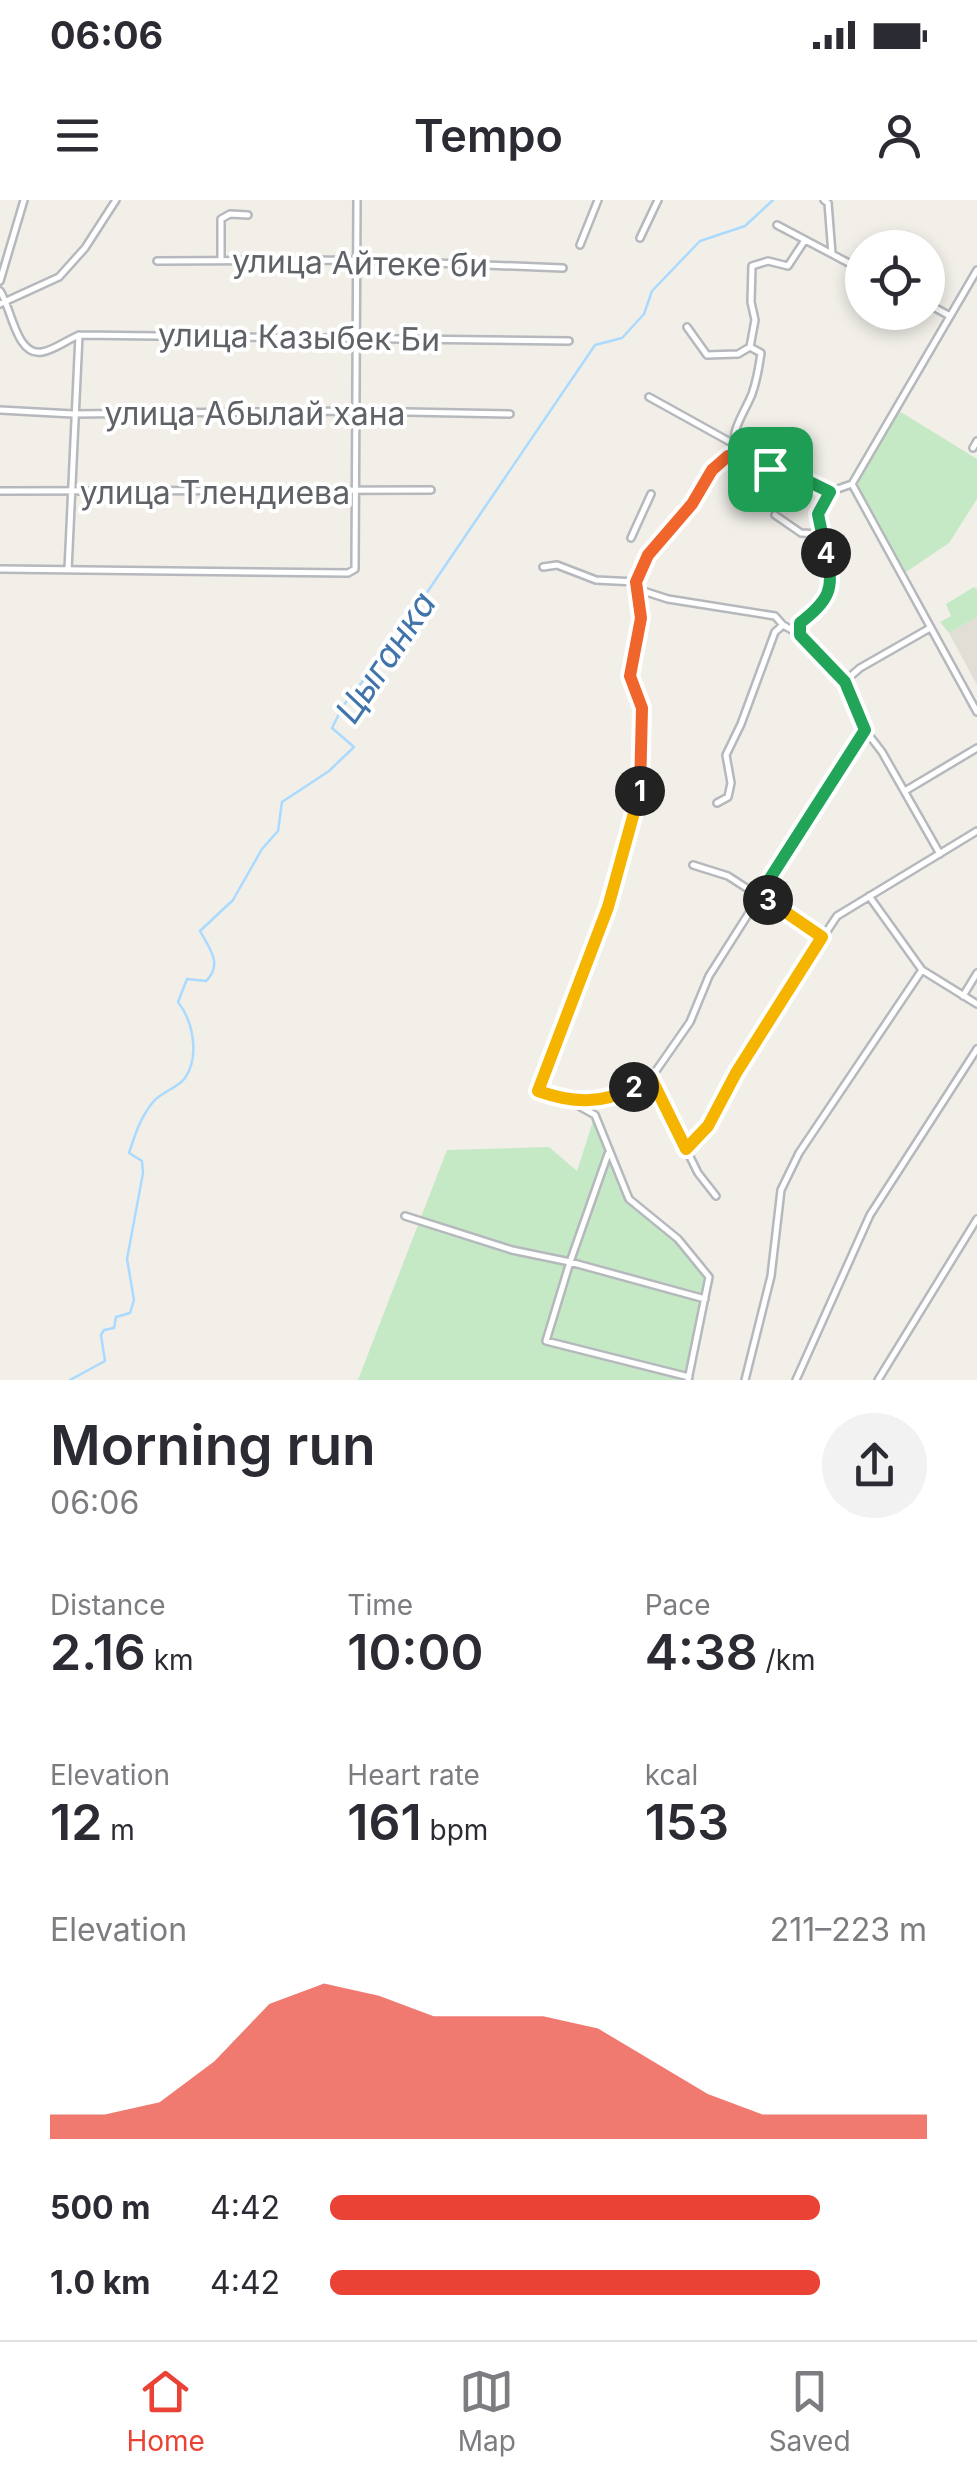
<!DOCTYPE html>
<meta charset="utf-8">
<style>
body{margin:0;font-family:Inter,sans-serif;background:#f2f2f3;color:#2b2b33;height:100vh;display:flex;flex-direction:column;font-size:38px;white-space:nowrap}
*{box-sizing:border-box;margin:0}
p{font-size:32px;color:#7c7c81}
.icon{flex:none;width:55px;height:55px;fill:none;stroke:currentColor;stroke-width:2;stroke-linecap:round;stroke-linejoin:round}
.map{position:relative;height:1180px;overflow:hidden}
.sheet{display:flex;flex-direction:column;background:#fff;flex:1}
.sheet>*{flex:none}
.tools{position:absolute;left:845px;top:30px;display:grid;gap:20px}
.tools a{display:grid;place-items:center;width:100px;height:100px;border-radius:50%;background:#fff;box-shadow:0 5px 15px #0003;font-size:50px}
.pin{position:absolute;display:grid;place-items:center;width:85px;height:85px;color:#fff;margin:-42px;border-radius:20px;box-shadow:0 5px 15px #0006}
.km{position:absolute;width:50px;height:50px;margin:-25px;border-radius:50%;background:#222;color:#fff;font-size:28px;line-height:50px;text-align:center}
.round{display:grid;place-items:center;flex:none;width:105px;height:105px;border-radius:52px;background:#f2f2f3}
.headline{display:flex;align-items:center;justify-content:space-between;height:170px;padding:0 50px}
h1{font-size:55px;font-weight:600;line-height:75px}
.figures{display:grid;grid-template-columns:repeat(3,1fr);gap:15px;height:170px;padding:10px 50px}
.figures div{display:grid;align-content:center}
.figures b{font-size:50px;font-weight:600}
.figures small{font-size:28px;font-weight:400}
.figures p{font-size:28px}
.chart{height:280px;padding:20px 50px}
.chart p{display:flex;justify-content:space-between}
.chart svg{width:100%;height:180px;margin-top:10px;fill:#ea4335;opacity:.7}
ul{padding:0 50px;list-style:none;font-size:32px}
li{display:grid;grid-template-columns:160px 120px 1fr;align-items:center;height:75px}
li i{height:25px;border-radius:12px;background:#ea4335}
.status{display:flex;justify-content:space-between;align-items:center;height:70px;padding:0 50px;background:#fff;direction:ltr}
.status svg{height:28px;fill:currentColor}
header{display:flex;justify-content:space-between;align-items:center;height:130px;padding:0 50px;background:#fff;font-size:45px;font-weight:600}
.tabs{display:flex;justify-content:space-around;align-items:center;height:140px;border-top:2px solid #e1e1e2;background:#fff;font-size:28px;color:#7c7c81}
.tabs a{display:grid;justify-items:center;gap:5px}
.tabs .active{color:#ea4335}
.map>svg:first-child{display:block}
.education{fill:#e1ded6}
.green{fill:#c5e8c5}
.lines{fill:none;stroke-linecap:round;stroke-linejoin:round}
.stream{stroke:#aadaff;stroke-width:2.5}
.minor-casing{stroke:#b5b8bc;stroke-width:10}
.minor{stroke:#fff;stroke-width:5}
.split-1-casing{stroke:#fff;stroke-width:20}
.split-2-casing{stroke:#fff;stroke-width:20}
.split-3-casing{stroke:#fff;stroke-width:20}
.split-4-casing{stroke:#fff;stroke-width:20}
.split-5-casing{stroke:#fff;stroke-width:20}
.split-1{stroke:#f0652b;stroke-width:12}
.split-2{stroke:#f5b400;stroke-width:12}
.split-3{stroke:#f5b400;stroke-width:12}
.split-4{stroke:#22a559;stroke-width:12}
.split-5{stroke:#22a559;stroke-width:12}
.labels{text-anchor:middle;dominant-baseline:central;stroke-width:8;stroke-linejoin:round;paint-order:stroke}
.street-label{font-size:32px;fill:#5f6368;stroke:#fff}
.water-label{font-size:35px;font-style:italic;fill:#4174aa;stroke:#fff}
</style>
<div class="status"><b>06:06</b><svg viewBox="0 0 49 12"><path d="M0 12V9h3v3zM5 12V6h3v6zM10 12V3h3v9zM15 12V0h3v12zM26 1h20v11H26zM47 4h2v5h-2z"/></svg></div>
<header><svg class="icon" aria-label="menu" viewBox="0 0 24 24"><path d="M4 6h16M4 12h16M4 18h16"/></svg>Tempo<svg class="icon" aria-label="person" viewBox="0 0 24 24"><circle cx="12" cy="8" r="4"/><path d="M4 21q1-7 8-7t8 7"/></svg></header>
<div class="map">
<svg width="977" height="1180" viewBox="0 0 977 1180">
<rect width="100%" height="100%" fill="#f1efe8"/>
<!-- education -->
<path class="education" d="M 977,417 L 977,485 L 949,433 Z"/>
<!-- green -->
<path class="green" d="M 899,211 L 977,259 L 977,299 L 949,343 L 906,372 L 856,282 Z
M 974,387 L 977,389 L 977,417 L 949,433 L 940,422 L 951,416 L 946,404 Z
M 595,915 L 629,999 L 678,1039 L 709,1077 L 688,1180 L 358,1180 L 447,950 L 549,947 L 577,971 Z"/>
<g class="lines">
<!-- stream -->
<path class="stream" d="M 70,1180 L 105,1161 L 101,1135 L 104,1130 L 114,1128 L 116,1117 L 130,1113 L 134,1100 L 127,1059 L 143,973 L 142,961 L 129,953 C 135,935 140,918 153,902 C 161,892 178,888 185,878 C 200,856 193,821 178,802 L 187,779 L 206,781 C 223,764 210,749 200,731 L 233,700 L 262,649 L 278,631 L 282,602 L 329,571 L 354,547 L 332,528 L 343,506 L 392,444 L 595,145 L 622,138 L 644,114 L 652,91 L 700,41 L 745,26 L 773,0"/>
<defs>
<path id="minor" d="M 824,0 L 828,3 L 832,54
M 777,25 L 862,70
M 640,38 L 658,0
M 580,45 L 598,0
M 221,60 L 221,19 L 230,14 L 248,15
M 157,61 L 359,60 L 563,68
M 977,70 L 852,284 L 977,512
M 0,81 L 24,0
M 0,91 C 11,106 16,157 42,152 C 54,150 67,140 79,135 L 569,141
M 0,104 L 59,77 L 85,48 L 116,0
M 928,104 L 950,116
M 687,127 L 707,155 L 738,154 L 750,147
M 649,197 L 732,243
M 0,210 L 73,214 L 355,211 L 510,214
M 973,248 L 977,241
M 735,256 C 729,231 743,216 752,194 C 757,180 759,167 761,153 L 750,147 L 755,120 L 751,102 L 752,66 L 768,61 L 788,66 L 805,40
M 0,291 L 431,290
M 829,292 L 817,315 L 831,379 L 825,404 L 800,423 L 800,435 L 845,481
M 775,315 L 801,333 L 820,334
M 631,338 L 651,294
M 543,367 L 557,365 L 596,380 L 636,382
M 0,369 L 348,373 L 355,369 L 357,0
M 68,370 L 79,135
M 637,389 L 668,399 L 775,416 L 783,425 L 799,434
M 865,530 L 882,552 L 940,654
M 905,591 L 977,548
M 717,603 L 728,597 L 731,583 L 726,555 L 741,524 L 775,432 L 783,425
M 693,665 L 728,676 L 822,737
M 869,696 L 922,770 L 977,804
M 963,796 L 977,773
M 651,878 L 698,973 L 716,996
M 571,901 L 605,900 L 651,878 L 690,822 L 709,776 L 865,530 L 845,481 L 860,468 L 930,428
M 686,949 L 708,926 L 764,826 L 837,716 L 977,631
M 405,1016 L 512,1050 L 570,1062 L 608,954
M 689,1177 L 546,1141 L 570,1062 L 705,1099
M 688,1180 L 709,1077 L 678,1039 L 629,999 L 595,915 L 559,895 L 538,891 L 607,707 L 643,582 L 642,508 L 630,476 L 641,418 L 636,382 L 648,355 L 691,305 L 712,270 L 728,256 L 742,255 L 755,265 L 789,272 L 829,292 L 852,284
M 745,1180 L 771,1076 L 781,990 L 799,953 L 922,770
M 796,1180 L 870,1015 L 977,849
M 878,1180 L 977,1019"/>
</defs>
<!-- minor casing -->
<use href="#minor" class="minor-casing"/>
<!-- minor -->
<use href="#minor" class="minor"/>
</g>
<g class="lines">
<defs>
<path id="split-1" d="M 640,591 L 642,508 L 630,476 L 641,418 L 636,382 L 648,355 L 692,304 L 712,270 L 728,256 L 742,255 L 755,265 L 770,269"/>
<path id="split-2" d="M 634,887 C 602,905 572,903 538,891 L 608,707 L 640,591"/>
<path id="split-3" d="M 634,887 L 651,878 L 686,949 L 708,926 L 736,873 L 822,737 L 768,700"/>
<path id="split-4" d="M 768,700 L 760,694 L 865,530 L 845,482 L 800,435 L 800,423 C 828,401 836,389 826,353"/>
<path id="split-5" d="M 770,269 L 789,272 L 830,292 L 818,314 L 826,353"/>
</defs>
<!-- split-1 casing -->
<use href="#split-1" class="split-1-casing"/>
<!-- split-2 casing -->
<use href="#split-2" class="split-2-casing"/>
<!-- split-3 casing -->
<use href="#split-3" class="split-3-casing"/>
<!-- split-4 casing -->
<use href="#split-4" class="split-4-casing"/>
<!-- split-5 casing -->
<use href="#split-5" class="split-5-casing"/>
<!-- split-1 -->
<use href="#split-1" class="split-1"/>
<!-- split-2 -->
<use href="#split-2" class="split-2"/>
<!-- split-3 -->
<use href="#split-3" class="split-3"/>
<!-- split-4 -->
<use href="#split-4" class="split-4"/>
<!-- split-5 -->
<use href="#split-5" class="split-5"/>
</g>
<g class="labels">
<!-- street labels -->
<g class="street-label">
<text transform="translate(360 63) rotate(1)">улица Айтеке би</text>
<text transform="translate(299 137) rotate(1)">улица Казыбек Би</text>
<text x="255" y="213">улица Абылай хана</text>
<text x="215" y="292">улица Тлендиева</text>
</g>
<!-- water labels -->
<g class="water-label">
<text transform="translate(385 457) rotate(-56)">Цыганка</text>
</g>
</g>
</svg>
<div class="tools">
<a><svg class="icon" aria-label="locate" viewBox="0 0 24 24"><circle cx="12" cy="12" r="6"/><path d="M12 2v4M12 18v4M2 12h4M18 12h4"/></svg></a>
</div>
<div class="pin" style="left:770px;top:269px;background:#1e9e55"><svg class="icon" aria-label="arrive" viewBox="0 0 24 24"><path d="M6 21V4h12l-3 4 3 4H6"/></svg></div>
<b class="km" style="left:640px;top:591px">1</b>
<b class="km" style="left:634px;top:887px">2</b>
<b class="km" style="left:768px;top:700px">3</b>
<b class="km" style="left:826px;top:353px">4</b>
</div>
<section class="sheet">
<div class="headline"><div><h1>Morning run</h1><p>06:06</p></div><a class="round"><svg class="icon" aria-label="share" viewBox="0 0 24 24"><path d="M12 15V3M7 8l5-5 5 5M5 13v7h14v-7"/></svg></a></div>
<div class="figures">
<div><p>Distance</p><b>2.16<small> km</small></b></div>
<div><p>Time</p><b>10:00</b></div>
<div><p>Pace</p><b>4:38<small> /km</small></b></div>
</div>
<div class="figures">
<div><p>Elevation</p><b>12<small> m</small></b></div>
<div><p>Heart rate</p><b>161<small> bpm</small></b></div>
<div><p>kcal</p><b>153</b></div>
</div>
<div class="chart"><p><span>Elevation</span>211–223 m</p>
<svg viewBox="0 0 160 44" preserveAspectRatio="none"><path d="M0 44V38L10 38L20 35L30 25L40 11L50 6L60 9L70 14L80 14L90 14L100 17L110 25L120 33L130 38L140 38L150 38L160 38V44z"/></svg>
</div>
<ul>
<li><b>500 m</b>4:42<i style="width:82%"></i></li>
<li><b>1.0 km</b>4:42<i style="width:82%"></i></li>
</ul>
</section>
<nav class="tabs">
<a class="active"><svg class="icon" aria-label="home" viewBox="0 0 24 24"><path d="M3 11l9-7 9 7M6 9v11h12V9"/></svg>Home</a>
<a><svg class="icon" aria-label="map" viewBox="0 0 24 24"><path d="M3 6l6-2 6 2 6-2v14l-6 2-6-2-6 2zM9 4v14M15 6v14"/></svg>Map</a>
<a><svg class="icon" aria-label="saved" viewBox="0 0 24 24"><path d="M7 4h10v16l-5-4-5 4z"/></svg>Saved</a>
</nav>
